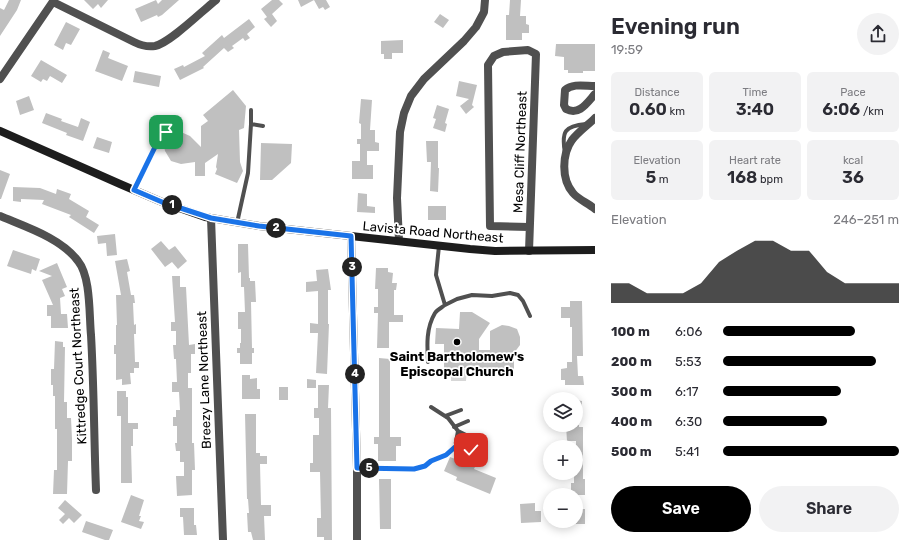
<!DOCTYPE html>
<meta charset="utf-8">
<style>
body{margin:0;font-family:Rubik,sans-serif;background:#f2f2f3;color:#2b2b33;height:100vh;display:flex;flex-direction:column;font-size:15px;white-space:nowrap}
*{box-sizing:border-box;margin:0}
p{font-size:13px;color:#7c7c81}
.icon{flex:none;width:22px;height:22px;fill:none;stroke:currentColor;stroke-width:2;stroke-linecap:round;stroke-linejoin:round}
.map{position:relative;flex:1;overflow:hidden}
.side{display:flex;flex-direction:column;background:#fff;width:320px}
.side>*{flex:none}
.fabs{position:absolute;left:543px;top:392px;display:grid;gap:8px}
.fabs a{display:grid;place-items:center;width:40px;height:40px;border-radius:50%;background:#fff;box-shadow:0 2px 10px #0003;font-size:20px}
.pin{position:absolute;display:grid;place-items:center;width:34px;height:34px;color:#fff;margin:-17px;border-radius:8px;box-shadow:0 2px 6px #0006}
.km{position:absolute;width:20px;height:20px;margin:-10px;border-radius:50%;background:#222;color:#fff;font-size:11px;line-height:20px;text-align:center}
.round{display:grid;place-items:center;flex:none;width:42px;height:42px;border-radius:21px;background:#f2f2f3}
.headline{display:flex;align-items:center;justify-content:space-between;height:68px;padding:0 16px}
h1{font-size:22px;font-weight:600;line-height:30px}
.metrics{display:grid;grid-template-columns:repeat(3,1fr);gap:6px;height:68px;padding:4px 16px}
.metrics div{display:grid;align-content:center;border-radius:6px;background:#f2f2f3;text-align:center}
.metrics b{font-size:17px;font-weight:600}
.metrics small{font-size:11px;font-weight:400}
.metrics p{font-size:11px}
.chart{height:112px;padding:8px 16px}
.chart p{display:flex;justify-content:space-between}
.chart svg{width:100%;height:72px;margin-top:4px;fill:#000;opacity:.7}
.cta{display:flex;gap:8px;margin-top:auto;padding:8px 16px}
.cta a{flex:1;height:46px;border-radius:24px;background:#000;color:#fff;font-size:16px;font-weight:600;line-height:46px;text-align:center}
.cta a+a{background:#f2f2f3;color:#2b2b33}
ul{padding:0 16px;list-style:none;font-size:13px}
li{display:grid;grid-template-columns:64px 48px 1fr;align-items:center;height:30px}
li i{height:10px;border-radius:5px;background:#000}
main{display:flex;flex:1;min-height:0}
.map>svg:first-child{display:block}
.green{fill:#d7d7d7}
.building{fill:#c0c0c0}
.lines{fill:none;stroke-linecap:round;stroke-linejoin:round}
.lane{stroke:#505050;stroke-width:4}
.street{stroke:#505050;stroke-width:8}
.secondary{stroke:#1d1d1d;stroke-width:8}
.route-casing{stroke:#fff;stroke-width:8}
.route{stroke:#1a73e8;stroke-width:5}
.poi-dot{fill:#000;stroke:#fff;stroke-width:1.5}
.labels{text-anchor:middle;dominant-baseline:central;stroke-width:3.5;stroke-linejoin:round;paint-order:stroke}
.street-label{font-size:13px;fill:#000;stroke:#fff}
.poi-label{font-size:13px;font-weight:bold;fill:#000;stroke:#fff}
</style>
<main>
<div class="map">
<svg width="595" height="540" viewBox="0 0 595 540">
<rect width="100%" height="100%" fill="#fff"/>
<!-- green -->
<path class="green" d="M 456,365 L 461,365 L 461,369 L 467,369 L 466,381 L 451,381 L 451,370 Z"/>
<!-- building -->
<path class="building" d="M 9,0 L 21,0 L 17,10 L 0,36 L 0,8 L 4,10 Z
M 84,0 L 108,0 L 101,8 L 98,4 L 93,9 Z
M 156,0 L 158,4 L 162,0 L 179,0 L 162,15 L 158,17 L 157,15 L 141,22 L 135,9 Z
M 272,0 L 279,0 L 283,4 L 272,14 L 277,21 L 271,27 L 264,19 L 267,17 L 261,9 Z
M 298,0 L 326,0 L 330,7 L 325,10 L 323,7 L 319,9 L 314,0 L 301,7 Z
M 510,0 L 521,0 L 520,16 L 526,16 L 526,24 L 529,25 L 529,33 L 522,33 L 522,40 L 506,40 L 506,15 L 509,15 Z
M 440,14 L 449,20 L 443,28 L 434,22 Z
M 249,19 L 255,27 L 247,34 L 250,38 L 245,41 L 243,38 L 232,46 L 234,48 L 228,52 L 224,48 L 203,67 L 204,68 L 180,80 L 174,69 L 183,65 L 184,67 L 205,56 L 202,53 L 222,35 L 224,38 Z
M 66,22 L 80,29 L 71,45 L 66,43 L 63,50 L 54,45 Z
M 403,40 L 403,53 L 392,53 L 392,59 L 384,59 L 384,54 L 381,54 L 381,41 Z
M 556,44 L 595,44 L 595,71 L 583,71 L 583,73 L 568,73 L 568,70 L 564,70 L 564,57 L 555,56 Z
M 103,50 L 110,53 L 108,58 L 128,66 L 122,81 L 95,71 Z
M 41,60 L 67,75 L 62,83 L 50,76 L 47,81 L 43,79 L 41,82 L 31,76 Z
M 135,71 L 161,76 L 159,87 L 133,82 Z
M 459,81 L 477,85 L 472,105 L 474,107 L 466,114 L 460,106 L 469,99 L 456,96 Z
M 233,90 L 246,106 L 244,128 L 239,130 L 240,162 L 243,171 L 237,183 L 215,174 L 217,169 L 216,167 L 218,154 L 205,163 L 205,176 L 195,176 L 195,162 L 181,164 L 171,161 L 165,151 L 164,146 L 166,141 L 170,136 L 181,132 L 190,136 L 201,147 L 201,126 L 208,121 L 203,115 Z
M 29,96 L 34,110 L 20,115 L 16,101 Z
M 361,99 L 372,100 L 370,130 L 375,130 L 375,142 L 379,143 L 379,151 L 367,151 L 367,165 L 373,165 L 373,179 L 352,179 L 352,161 L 360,161 L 360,144 L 357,144 L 357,139 L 361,139 L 361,124 L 359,123 Z
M 437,105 L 449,109 L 445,123 L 447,124 L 445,132 L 433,128 L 436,119 L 433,118 Z
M 46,113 L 62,119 L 61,121 L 78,127 L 81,118 L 90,122 L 83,141 L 66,135 L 67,133 L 42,123 Z
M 97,137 L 112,142 L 109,153 L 93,148 Z
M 426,141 L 438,141 L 438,168 L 439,168 L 438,192 L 430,191 L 431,162 L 427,162 Z
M 261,143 L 292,144 L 291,163 L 272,180 L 260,180 Z
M 0,170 L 10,174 L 1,199 L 0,199 Z
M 13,187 L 40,188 L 56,194 L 57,189 L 71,194 L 69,199 L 89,211 L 86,217 L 99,225 L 94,233 L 69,217 L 71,215 L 42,204 L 44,200 L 21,199 L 21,202 L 13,201 Z
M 358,193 L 367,194 L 367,206 L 375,207 L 375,213 L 357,212 Z
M 428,206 L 446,206 L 446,220 L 428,220 Z
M 115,234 L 117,255 L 107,256 L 106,243 L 98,244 L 97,236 Z
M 161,241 L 169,250 L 175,246 L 187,261 L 178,269 L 172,262 L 165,267 L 151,249 Z
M 238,244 L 248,244 L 249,278 L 250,278 L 250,281 L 255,281 L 256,302 L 251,302 L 252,348 L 254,348 L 254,353 L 252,353 L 252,364 L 240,364 L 240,353 L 237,353 L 237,348 L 240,348 L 240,343 L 241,343 L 241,329 L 238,329 L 238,312 L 245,312 L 244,287 L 241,287 L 241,272 L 238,273 Z
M 13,250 L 40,259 L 36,271 L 32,269 L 31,274 L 7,266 Z
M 127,259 L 130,271 L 127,272 L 131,295 L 134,295 L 135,303 L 133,303 L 134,325 L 136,324 L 136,334 L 134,334 L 135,362 L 139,362 L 139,368 L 134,368 L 134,373 L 130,373 L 131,384 L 122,385 L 122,379 L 116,380 L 116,354 L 114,354 L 114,345 L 116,345 L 116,325 L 117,325 L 116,295 L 121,295 L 115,261 Z
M 57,263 L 67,287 L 62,289 L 65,296 L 60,298 L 61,314 L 67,314 L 68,328 L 51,328 L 51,316 L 47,316 L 47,305 L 53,305 L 42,280 L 52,276 L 39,271 Z
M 376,268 L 388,268 L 388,272 L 393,273 L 392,283 L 397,283 L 396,290 L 394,290 L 394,315 L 403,315 L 403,322 L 389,322 L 389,348 L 377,348 L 378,313 L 374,313 L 374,307 L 378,307 L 378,289 L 375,289 Z
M 328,269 L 331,290 L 328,290 L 328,324 L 329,324 L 327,374 L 316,373 L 318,333 L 310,333 L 310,323 L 318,324 L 318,291 L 306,292 L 306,282 L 317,281 L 316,270 Z
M 172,276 L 180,276 L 180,287 L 186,287 L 189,345 L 195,344 L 195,354 L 191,354 L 191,373 L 188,373 L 188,388 L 192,388 L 192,443 L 194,443 L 195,470 L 192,470 L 192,495 L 177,496 L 176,476 L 184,476 L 184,462 L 180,462 L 180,451 L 176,451 L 175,443 L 177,443 L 177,426 L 173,426 L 173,417 L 176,417 L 176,410 L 180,410 L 179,392 L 172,392 L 172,382 L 177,382 L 176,359 L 174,359 L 173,345 L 176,345 L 176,331 L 171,331 L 171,322 L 175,322 Z
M 570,301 L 582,301 L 583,356 L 577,356 L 578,376 L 583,376 L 584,385 L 565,385 L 565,380 L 561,380 L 561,369 L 567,368 L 567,362 L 572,362 L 572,327 L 570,327 L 570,318 L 561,318 L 561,307 L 570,307 Z
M 460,312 L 472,312 L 490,323 L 479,339 L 479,350 L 490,350 L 490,331 L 502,325 L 509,326 L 517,329 L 520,337 L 520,345 L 514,353 L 514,370 L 456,368 L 456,370 L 444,370 L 444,344 L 435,344 L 436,328 L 459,329 Z
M 55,341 L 63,342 L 63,347 L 65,347 L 64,402 L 67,402 L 67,418 L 71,418 L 72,439 L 72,461 L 68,461 L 67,494 L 53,494 L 54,470 L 57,470 L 57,429 L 55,429 L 55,396 L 53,396 L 53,385 L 51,385 L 51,369 L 54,369 Z
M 379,358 L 390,359 L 390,437 L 401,437 L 401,446 L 396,446 L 396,461 L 378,461 L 378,444 L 374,444 L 374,437 L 379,437 Z
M 242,375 L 250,375 L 250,379 L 257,378 L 257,389 L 260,389 L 260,399 L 242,399 Z
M 307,379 L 316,380 L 316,388 L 307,388 Z
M 318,385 L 329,385 L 328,408 L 331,408 L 332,540 L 324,540 L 324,537 L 317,537 L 317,518 L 321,518 L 320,472 L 310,472 L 310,463 L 313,463 L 313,435 L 319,435 L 319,418 L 314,418 L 314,408 L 318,408 Z
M 279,387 L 288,387 L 288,400 L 279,400 Z
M 117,391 L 126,391 L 126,397 L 128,397 L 128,423 L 138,423 L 138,429 L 133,429 L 133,446 L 131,446 L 132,483 L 121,483 L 121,416 L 117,416 Z
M 576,400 L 582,401 L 581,420 L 576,419 Z
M 245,414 L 256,414 L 256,453 L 260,453 L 260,456 L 267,456 L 267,464 L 260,464 L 261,505 L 271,505 L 271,516 L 264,516 L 265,540 L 253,540 L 251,532 L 248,532 L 247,513 L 249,513 L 248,499 L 247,499 Z
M 566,425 L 579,425 L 579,427 L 583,427 L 583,479 L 585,479 L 585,495 L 571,495 L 571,483 L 574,483 L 574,473 L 576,473 L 576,441 L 567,441 Z
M 470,454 L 479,458 L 474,469 L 496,478 L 490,494 L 456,480 L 457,477 L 444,471 L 450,457 L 466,463 Z
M 379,479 L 391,479 L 391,529 L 380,529 Z
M 131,495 L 144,500 L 139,516 L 141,516 L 139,521 L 144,522 L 141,529 L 121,522 Z
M 65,500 L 82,515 L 74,523 L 69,518 L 63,524 L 59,520 L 65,514 L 58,508 Z
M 535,503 L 535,511 L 541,511 L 541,522 L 521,523 L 520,504 Z
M 180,508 L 194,508 L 194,525 L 196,525 L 197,535 L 184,535 L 183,517 L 180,517 Z
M 576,509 L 585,509 L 585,524 L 576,524 Z
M 86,521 L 113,530 L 109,540 L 105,540 L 82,532 Z"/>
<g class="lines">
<!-- lane -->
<path class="lane" d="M 251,124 L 263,126
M 565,153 C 561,131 565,126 586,124
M 135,190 L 156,145 L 166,132
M 237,223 L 248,173 L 251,124 L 251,110
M 445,305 L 457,299 L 472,295 L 492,296 L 510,293 L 518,295 L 523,301 L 530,316
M 428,362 C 427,345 426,328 435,313 C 437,310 441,308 445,305 L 436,275 L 439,246
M 445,416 L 461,410
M 454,427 L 468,421
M 458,431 L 474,439
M 455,447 L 471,450
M 357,468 L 414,469 L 425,466 L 431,461 L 446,455 L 455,447 L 458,431 L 448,418 L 431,407"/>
<!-- street -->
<path class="street" d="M 53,2 L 134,42 C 140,45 148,47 155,46 C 170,43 202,11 216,0
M 0,79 L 54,0
M 595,86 C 585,86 573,83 565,90 L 564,105 L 566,109 C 579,116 587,103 595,94
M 595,118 C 588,125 578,132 572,140 C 562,154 561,179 573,193 C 579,200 588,203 595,209
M 0,216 C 26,227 61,238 78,261 C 91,277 89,315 91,335 C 94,387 94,439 96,490
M 211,218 L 223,540
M 351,236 L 357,468 L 357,540
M 399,241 L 397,198 L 400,132 L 404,113 L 411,96 L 424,79 L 464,41 L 476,27 L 484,12 L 485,0
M 529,251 L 536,54 L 528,50 L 503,52 L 494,56 L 488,65 L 490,226 L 529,227"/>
<!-- secondary -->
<path class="secondary" d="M 0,131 L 120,184 L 162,202 L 205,217 L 259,226 L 470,249 L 495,251 L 595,250"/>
</g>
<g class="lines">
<defs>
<path id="route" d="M 166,132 L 156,145 L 134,190 L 162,202 L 211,218 L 259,226 L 351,236 L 357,468 L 414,469 L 425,466 L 431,461 L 446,455 L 455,447 L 471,450"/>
</defs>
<!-- route casing -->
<use href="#route" class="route-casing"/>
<!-- route -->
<use href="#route" class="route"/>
</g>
<!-- markers -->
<circle class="poi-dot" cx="457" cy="342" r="4"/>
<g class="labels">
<!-- street labels -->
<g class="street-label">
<text transform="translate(520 152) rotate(-88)">Mesa Cliff Northeast</text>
<text transform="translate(433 232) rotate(5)">Lavista Road Northeast</text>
<text transform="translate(78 366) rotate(-93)">Kittredge Court Northeast</text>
<text transform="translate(204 380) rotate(-92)">Breezy Lane Northeast</text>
</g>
<!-- poi labels -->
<g class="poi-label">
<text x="457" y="356">Saint Bartholomew's<tspan x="457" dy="15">Episcopal Church</tspan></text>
</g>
</g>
</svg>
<div class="fabs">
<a><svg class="icon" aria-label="layers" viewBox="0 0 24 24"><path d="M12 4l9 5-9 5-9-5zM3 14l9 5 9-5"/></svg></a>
<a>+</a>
<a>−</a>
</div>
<div class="pin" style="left:166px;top:132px;background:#1e9e55"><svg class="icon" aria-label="arrive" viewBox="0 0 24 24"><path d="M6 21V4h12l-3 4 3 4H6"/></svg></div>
<div class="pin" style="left:471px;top:450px;background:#d93025"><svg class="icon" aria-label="check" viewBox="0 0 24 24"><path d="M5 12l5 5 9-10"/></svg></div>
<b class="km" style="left:172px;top:205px">1</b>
<b class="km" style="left:276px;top:228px">2</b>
<b class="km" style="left:352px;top:267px">3</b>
<b class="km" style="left:355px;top:374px">4</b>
<b class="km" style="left:369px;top:468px">5</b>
</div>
<section class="side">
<div class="headline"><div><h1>Evening run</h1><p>19:59</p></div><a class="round"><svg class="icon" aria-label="share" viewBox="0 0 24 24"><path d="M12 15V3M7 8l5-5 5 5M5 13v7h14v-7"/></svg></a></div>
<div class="metrics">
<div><p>Distance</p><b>0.60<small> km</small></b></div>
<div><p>Time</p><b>3:40</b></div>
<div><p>Pace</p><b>6:06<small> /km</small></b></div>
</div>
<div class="metrics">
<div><p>Elevation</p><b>5<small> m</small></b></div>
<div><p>Heart rate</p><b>168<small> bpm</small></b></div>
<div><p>kcal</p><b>36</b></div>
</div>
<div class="chart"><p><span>Elevation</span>246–251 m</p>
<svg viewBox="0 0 160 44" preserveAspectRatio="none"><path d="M0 44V32L10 32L20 38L30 38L40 38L50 32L60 19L70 12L80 6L90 6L100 12L110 12L120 25L130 32L140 32L150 32L160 32V44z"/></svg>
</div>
<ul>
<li><b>100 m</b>6:06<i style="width:75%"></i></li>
<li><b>200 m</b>5:53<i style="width:87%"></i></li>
<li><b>300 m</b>6:17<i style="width:67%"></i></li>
<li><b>400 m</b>6:30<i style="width:59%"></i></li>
<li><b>500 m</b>5:41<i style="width:100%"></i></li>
</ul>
<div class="cta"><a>Save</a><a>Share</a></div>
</section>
</main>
